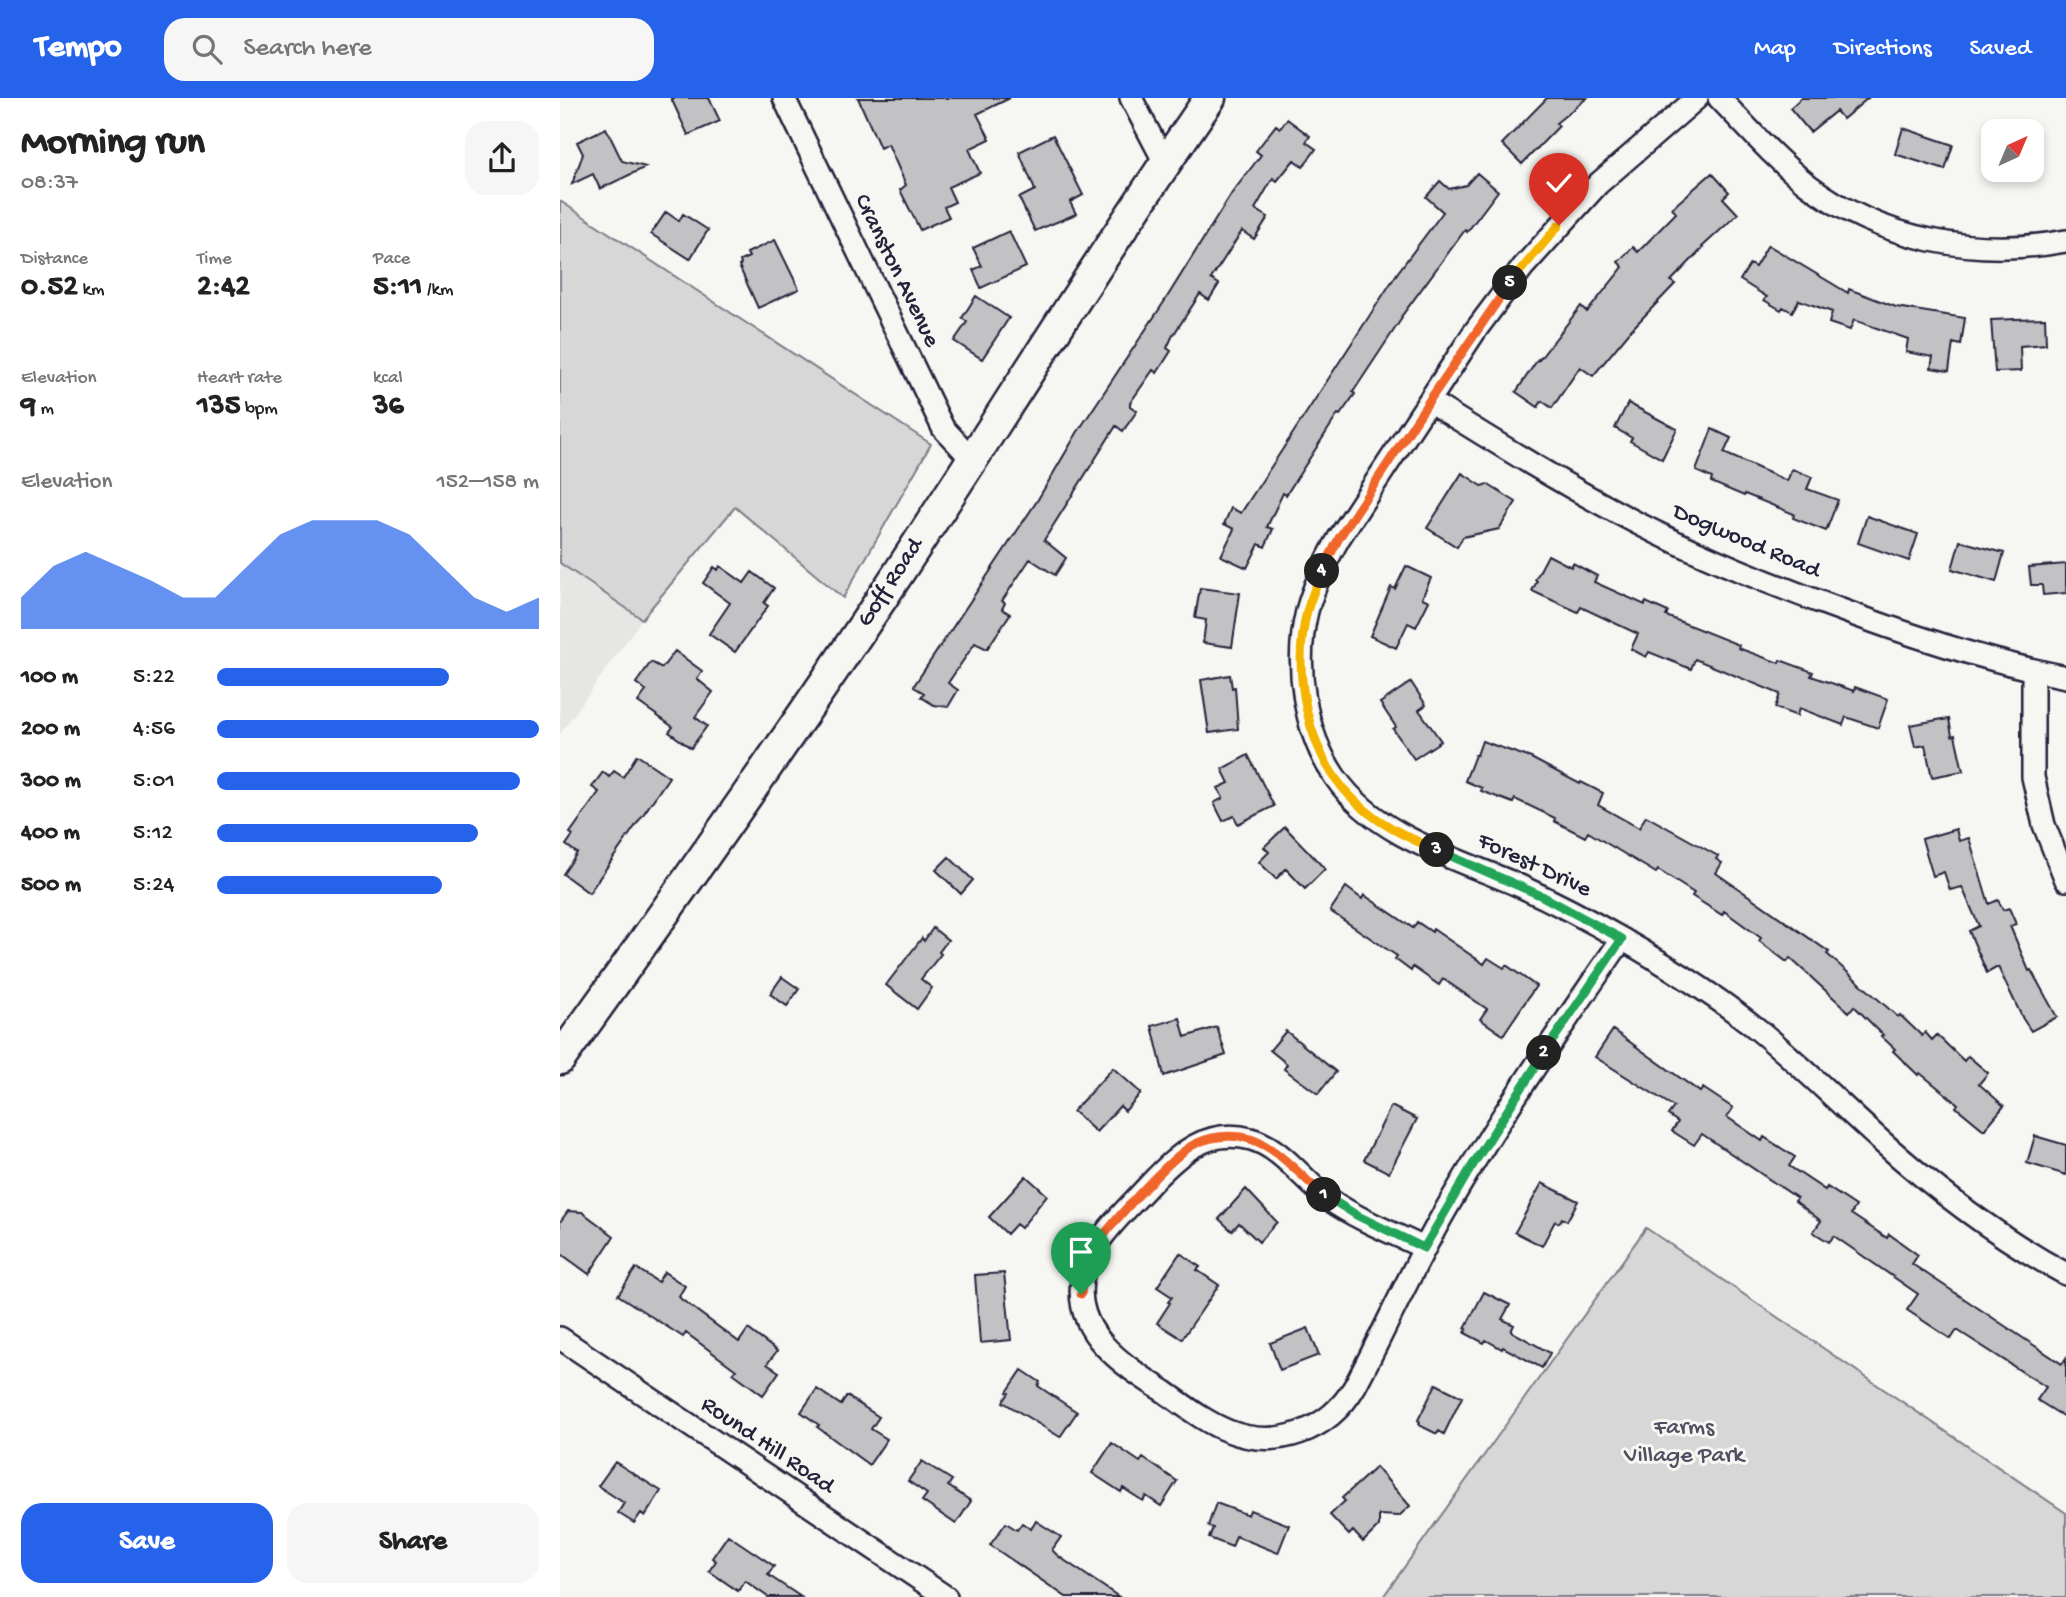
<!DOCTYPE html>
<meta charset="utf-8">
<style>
body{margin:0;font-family:"Gochi Hand",sans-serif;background:#f6f6f6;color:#222;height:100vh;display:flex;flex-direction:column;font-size:26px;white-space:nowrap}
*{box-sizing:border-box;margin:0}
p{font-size:23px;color:#767676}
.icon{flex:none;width:38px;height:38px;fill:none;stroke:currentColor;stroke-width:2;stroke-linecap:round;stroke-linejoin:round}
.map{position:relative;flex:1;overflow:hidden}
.side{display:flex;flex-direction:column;background:#fff;width:560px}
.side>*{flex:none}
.needle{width:46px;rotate:44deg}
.fabs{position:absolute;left:1421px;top:21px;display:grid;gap:14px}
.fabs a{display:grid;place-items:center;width:63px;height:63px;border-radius:14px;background:#fff;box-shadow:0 4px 10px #0003;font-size:35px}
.pin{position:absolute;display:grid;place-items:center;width:60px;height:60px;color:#fff;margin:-72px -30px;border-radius:50% 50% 50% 0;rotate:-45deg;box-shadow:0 0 7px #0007}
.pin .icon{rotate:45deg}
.km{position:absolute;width:35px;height:35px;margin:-18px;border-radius:50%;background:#222;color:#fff;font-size:19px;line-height:35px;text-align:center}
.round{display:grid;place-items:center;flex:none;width:74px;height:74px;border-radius:21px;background:#f6f6f6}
.summary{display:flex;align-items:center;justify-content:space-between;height:119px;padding:0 21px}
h1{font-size:38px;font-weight:800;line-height:52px}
.stats{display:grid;grid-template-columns:repeat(3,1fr);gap:10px;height:119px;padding:7px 21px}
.stats div{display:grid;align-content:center}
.stats b{font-size:30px;font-weight:800}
.stats small{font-size:19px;font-weight:400}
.stats p{font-size:19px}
.chart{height:196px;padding:14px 21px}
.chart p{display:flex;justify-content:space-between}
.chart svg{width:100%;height:126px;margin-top:7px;fill:#2563eb;opacity:.7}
.primary-button{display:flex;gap:14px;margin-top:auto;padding:14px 21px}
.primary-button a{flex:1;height:80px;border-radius:21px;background:#2563eb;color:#fff;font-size:28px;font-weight:800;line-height:80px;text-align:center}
.primary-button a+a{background:#f6f6f6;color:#222}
ul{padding:0 21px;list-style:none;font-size:23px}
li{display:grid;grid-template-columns:112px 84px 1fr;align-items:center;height:52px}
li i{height:18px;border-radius:9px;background:#2563eb}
header{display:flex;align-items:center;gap:42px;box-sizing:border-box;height:98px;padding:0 35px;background:#2563eb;color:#fff}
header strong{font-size:33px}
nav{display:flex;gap:38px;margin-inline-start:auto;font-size:24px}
.search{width:490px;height:63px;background:#f6f6f6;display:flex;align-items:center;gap:18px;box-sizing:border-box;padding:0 24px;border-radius:21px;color:#767676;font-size:26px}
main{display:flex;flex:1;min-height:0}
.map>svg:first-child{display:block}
.built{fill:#e6e6e4}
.green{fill:#d7d7d7;stroke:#7c7c89;stroke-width:2}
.building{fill:#c2c2c4;stroke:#22223b;stroke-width:2}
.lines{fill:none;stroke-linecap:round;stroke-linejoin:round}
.street-casing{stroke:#22223b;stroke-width:26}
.secondary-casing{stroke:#22223b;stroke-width:35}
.street{stroke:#f6f6f2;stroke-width:21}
.secondary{stroke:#f6f6f2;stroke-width:30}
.split-1-casing{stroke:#fff;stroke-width:14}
.split-2-casing{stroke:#fff;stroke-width:14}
.split-3-casing{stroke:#fff;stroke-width:14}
.split-4-casing{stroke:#fff;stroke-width:14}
.split-5-casing{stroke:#fff;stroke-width:14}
.split-6-casing{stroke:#fff;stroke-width:14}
.split-1{stroke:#f0652b;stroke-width:9}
.split-2{stroke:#22a559;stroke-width:9}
.split-3{stroke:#22a559;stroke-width:9}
.split-4{stroke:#f5b400;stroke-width:9}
.split-5{stroke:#f0652b;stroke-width:9}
.split-6{stroke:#f5b400;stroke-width:9}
.labels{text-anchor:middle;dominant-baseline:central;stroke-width:6;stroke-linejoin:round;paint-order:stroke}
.street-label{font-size:24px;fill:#22223b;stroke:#f6f6f2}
.park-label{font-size:24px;fill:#4f4f62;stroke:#f6f6f2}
</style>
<header>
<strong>Tempo</strong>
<div class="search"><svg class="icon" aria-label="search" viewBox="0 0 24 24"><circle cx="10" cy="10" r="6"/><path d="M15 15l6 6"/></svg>Search here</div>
<nav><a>Map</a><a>Directions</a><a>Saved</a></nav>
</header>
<main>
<section class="side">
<div class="summary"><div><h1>Morning run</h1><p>08:37</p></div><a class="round"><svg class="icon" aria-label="share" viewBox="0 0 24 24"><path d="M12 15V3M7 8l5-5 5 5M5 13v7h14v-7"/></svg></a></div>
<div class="stats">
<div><p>Distance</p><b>0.52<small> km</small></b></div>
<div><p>Time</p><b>2:42</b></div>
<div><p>Pace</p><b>5:11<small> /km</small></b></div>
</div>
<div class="stats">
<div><p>Elevation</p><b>9<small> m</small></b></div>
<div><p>Heart rate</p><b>135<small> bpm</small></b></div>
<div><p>kcal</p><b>36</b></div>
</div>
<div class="chart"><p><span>Elevation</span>152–158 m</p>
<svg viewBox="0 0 160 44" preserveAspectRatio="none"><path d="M0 44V33L10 22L20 17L30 22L40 27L50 33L60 33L70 22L80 11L90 6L100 6L110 6L120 11L130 22L140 33L150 38L160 33V44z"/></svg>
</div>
<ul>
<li><b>100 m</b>5:22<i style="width:72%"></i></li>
<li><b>200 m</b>4:56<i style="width:100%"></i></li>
<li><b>300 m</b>5:01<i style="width:94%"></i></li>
<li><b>400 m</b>5:12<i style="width:81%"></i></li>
<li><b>500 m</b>5:24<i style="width:70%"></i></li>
</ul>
<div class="primary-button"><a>Save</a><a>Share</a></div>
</section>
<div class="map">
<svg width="1506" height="1499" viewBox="0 0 1506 1499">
<rect width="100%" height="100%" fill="#f6f6f2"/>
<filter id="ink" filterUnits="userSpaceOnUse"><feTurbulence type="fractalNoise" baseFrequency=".0143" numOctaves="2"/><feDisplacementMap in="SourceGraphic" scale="14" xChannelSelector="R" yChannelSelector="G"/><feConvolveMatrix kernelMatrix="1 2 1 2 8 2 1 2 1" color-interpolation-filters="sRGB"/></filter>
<g filter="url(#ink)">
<!-- built -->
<path class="built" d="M 0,465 L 82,521 L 0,636 Z"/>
<!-- green -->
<path class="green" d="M 0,103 L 371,346 L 283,500 L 175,409 L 82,521 L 0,465 Z
M 1086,1130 L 1506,1415 L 1506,1499 L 823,1499 Z"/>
<!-- building -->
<path class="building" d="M 111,0 L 149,0 L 160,23 L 128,37 Z
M 298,0 L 450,0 L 417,16 L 430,41 L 409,51 L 420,75 L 388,89 L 395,104 L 384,109 L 389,119 L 360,132 L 340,92 L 346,87 L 328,46 L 320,50 Z
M 987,0 L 1027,0 L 996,25 L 999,28 L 962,66 L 942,46 Z
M 1241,0 L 1308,0 L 1283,21 L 1276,13 L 1250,34 L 1230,10 Z
M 727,21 L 750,38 L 746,44 L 756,51 L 743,69 L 734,62 L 717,83 L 713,80 L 695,111 L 708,119 L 694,141 L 682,133 L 651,181 L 659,186 L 649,202 L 640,196 L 612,239 L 607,250 L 611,253 L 597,275 L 593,272 L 570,305 L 570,308 L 577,313 L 563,333 L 556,328 L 484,442 L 506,460 L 495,477 L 470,461 L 442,503 L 445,505 L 442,511 L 450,516 L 427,551 L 415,545 L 388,585 L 398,592 L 388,609 L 374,607 L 361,599 L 364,595 L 354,589 L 355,586 L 477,403 L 517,335 L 604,204 L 672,95 L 701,57 L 696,53 L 716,27 L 720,30 Z
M 46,30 L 62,63 L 86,69 L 40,91 L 33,76 L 12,86 L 23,56 L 17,44 Z
M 1343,30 L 1393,47 L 1385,72 L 1335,56 Z
M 493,37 L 523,97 L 510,104 L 516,116 L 475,133 L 459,100 L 475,92 L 459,54 Z
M 917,75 L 938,93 L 907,134 L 905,132 L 841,219 L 842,220 L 793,294 L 795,296 L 780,317 L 778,316 L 726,397 L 723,395 L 707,429 L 713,431 L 705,449 L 699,446 L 687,470 L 661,458 L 674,431 L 664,426 L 671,410 L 681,415 L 838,174 L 883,114 L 866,99 L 880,83 L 889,91 L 906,87 Z
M 1152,75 L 1169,94 L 1163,100 L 1178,116 L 1142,149 L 1143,150 L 1111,183 L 1115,186 L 1071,232 L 1033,278 L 1020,269 L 992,310 L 982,303 L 978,309 L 956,294 L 978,261 L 979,262 L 1021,208 L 1027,214 L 1063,169 L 1058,164 L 1073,149 L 1078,154 L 1116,115 L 1112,110 Z
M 106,114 L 119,123 L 123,116 L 148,132 L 130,161 L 91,136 Z
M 449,133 L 466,169 L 421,190 L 413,172 L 422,168 L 413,150 Z
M 215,142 L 239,191 L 198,210 L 179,168 L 181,166 L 180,163 L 189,159 L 187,155 Z
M 1208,147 L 1288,195 L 1289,191 L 1336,209 L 1405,220 L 1401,247 L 1393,245 L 1389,273 L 1371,270 L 1373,259 L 1346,254 L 1348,241 L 1294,222 L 1290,232 L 1269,225 L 1272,214 L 1239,202 L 1232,214 L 1223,209 L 1221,212 L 1204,202 L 1207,199 L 1180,182 L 1190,166 L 1195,169 Z
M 416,198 L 449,220 L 422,261 L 394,243 L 407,224 L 402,220 Z
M 1485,220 L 1486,246 L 1460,248 L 1461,273 L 1435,274 L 1431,222 Z
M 1068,305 L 1117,331 L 1102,361 L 1070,343 L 1072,340 L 1055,330 Z
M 1152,331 L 1171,340 L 1164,355 L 1225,382 L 1227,383 L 1232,371 L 1252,379 L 1247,391 L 1278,402 L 1266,433 L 1233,420 L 1234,416 L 1185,396 L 1184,398 L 1151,384 L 1152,380 L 1136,373 Z
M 902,375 L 922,388 L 927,386 L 956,404 L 939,431 L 903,439 L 897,449 L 867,430 Z
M 1307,418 L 1358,436 L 1349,463 L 1298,445 Z
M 1400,443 L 1444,455 L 1436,484 L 1392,471 Z
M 988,457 L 1011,469 L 1013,465 L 1037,478 L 1034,484 L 1085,507 L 1086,504 L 1108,514 L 1106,518 L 1179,547 L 1178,550 L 1219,565 L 1220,562 L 1253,574 L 1251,578 L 1294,593 L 1295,589 L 1328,601 L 1318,630 L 1286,619 L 1283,627 L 1239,610 L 1237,618 L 1215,610 L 1220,596 L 1135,561 L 1131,571 L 1089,554 L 1086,559 L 1071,551 L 1078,536 L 1021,509 L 1018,514 L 972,493 L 977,483 L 975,482 Z
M 1506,466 L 1506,495 L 1483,497 L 1482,487 L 1471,487 L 1469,469 Z
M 160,468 L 184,485 L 192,474 L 214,490 L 204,505 L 208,508 L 175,554 L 149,536 L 170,505 L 143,485 L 154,469 L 158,472 Z
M 846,468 L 871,480 L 862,500 L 869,503 L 856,529 L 848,525 L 836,550 L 810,538 L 831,489 L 835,491 Z
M 640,490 L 680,495 L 672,549 L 643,545 L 646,522 L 635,520 Z
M 115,553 L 142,573 L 137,581 L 153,594 L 135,619 L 147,628 L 131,650 L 109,634 L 113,629 L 78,604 L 86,593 L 76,585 L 91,564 L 102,570 Z
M 670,577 L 672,590 L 675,589 L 678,631 L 649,635 L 641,582 Z
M 851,584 L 866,607 L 859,612 L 881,643 L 854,661 L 833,631 L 836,629 L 820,605 Z
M 1383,621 L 1383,622 L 1389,621 L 1392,638 L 1395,637 L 1403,673 L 1372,679 L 1365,647 L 1355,649 L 1350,627 Z
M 922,643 L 971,660 L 1020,686 L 1021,684 L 1043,695 L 1038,707 L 1079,730 L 1086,718 L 1158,758 L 1156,761 L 1162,765 L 1156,775 L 1269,854 L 1267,856 L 1338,919 L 1340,917 L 1362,938 L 1365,934 L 1372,942 L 1377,937 L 1404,963 L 1408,958 L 1428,975 L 1419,986 L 1444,1008 L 1424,1032 L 1396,1009 L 1398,1006 L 1360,975 L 1358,977 L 1333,953 L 1335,951 L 1321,938 L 1323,937 L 1294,908 L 1289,914 L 1230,860 L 1227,864 L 1199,843 L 1201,840 L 1164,813 L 1162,817 L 1132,798 L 1134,795 L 1098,772 L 1096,775 L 1028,734 L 1025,739 L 994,723 L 995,720 L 955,701 L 953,705 L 921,693 L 922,690 L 905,683 L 915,657 L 917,657 Z
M 77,657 L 109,679 L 29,795 L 3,776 L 17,755 L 6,747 L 13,737 L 10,735 L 39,694 L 32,689 L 43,674 L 49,679 L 54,673 L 63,679 Z
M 688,657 L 714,708 L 678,726 L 674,718 L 663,723 L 654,705 L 663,700 L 658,690 L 669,685 L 662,671 Z
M 725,729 L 765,771 L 745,791 L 726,771 L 716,781 L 699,764 L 709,754 L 704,749 Z
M 1396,731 L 1399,743 L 1409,740 L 1429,806 L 1438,802 L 1443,812 L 1449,810 L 1456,826 L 1450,828 L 1469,873 L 1471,872 L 1497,919 L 1471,933 L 1463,921 L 1438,869 L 1427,875 L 1409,833 L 1419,828 L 1402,789 L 1390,792 L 1384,774 L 1373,778 L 1362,741 Z
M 389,759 L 413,782 L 401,796 L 376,772 Z
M 786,789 L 802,801 L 804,797 L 853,830 L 857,824 L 872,834 L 873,831 L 924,866 L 928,860 L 944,870 L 946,867 L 976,888 L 943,937 L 920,921 L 927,911 L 883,881 L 879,887 L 853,869 L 851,873 L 835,861 L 837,858 L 770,813 Z
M 373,830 L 388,842 L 379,854 L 381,856 L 361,881 L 372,890 L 357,911 L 326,887 L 362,840 L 364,843 Z
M 222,879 L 239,891 L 227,908 L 210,896 Z
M 620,920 L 625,939 L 657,929 L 666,957 L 604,978 L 592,928 Z
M 1053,932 L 1140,994 L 1143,990 L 1173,1010 L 1167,1019 L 1202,1043 L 1204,1039 L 1235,1059 L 1229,1068 L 1265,1092 L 1267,1089 L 1296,1108 L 1291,1116 L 1327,1140 L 1329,1136 L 1358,1157 L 1352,1166 L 1502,1266 L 1506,1260 L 1506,1320 L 1477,1302 L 1486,1289 L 1397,1232 L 1391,1241 L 1347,1212 L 1358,1196 L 1274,1138 L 1269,1144 L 1253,1134 L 1261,1123 L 1235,1103 L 1237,1100 L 1142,1036 L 1134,1047 L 1112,1033 L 1118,1024 L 1108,1017 L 1114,1009 L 1035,959 Z
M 726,933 L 776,974 L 758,996 L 724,971 L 727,966 L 710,952 Z
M 553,970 L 581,995 L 565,1013 L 560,1008 L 536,1034 L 513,1013 Z
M 831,1008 L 857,1021 L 829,1075 L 804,1062 Z
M 1475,1038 L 1506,1047 L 1506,1077 L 1467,1065 Z
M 466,1078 L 487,1097 L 461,1130 L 456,1126 L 447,1136 L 429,1119 Z
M 982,1085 L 1018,1103 L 1007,1123 L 1002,1120 L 999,1125 L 995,1123 L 982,1148 L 955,1134 Z
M 686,1091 L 717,1124 L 699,1144 L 679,1125 L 672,1133 L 659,1121 Z
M 8,1113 L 22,1114 L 54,1138 L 29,1176 L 0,1155 L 0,1124 Z
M 620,1155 L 640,1169 L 637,1172 L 659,1187 L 622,1241 L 597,1225 L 610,1205 L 608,1204 L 612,1199 L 597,1189 Z
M 76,1170 L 98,1184 L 104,1174 L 125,1188 L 119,1198 L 121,1201 L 179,1244 L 188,1231 L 217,1253 L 207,1266 L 219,1274 L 203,1297 L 173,1275 L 176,1272 L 126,1235 L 123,1239 L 58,1197 Z
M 444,1175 L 451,1242 L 420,1245 L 415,1177 Z
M 924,1194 L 950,1207 L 942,1221 L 954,1227 L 951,1233 L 990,1255 L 982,1270 L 943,1249 L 942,1251 L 926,1242 L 924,1245 L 905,1235 L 907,1231 L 905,1230 Z
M 748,1230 L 759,1257 L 720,1272 L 710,1245 Z
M 462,1272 L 480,1284 L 478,1288 L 517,1314 L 500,1339 L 443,1304 L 449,1295 L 447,1294 Z
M 876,1286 L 902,1299 L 884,1336 L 879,1333 L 877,1336 L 859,1327 L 860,1324 L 858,1322 Z
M 257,1291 L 281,1307 L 287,1298 L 319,1319 L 311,1331 L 327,1341 L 309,1367 L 257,1329 L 259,1327 L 241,1314 Z
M 552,1345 L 580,1364 L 583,1360 L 617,1383 L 601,1408 L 586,1398 L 583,1403 L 563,1390 L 561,1394 L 532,1375 Z
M 362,1363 L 392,1382 L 388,1388 L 411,1403 L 396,1426 L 362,1403 L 367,1396 L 348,1383 Z
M 55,1364 L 101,1393 L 85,1418 L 81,1415 L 74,1425 L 58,1415 L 64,1405 L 38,1388 Z
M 816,1369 L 850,1408 L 839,1418 L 819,1417 L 819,1428 L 803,1444 L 793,1433 L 789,1437 L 770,1417 L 785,1403 L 782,1400 Z
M 656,1405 L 688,1417 L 690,1412 L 729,1427 L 718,1455 L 676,1438 L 672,1449 L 649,1440 L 653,1430 L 648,1428 Z
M 476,1423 L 501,1439 L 492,1452 L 498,1458 L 559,1499 L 506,1499 L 430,1447 L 446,1425 L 457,1432 L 462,1425 L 471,1431 Z
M 168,1437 L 214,1468 L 208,1477 L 241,1499 L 208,1499 L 185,1483 L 178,1493 L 149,1473 L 156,1463 L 152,1460 Z"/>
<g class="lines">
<defs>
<path id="street" d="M 224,0 L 383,330 L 412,361
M 571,0 L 605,65
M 1137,0 L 1038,86 L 963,169 L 915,233 L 779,440 C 766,463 754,487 747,513 C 734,567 744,634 775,679 C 816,739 896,760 960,788 C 995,804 1029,822 1062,841 C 1110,869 1158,899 1201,934 C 1242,968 1280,1006 1320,1042 C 1377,1093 1439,1140 1506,1176
M 1159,0 C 1187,29 1215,61 1247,86 C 1320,142 1416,160 1506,143
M 869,303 C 932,342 994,381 1060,416 C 1127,452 1197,481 1268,507 C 1345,536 1425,563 1506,579
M 1473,572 L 1473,679 L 1484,727 L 1506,782
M 864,1150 C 833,1135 799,1122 770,1102 C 744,1084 723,1050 691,1041 C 647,1029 619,1056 591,1085 C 566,1113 528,1144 522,1183 C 514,1237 566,1269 605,1294 C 625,1308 645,1324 668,1333 C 717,1352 769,1333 795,1288 C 826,1230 852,1170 885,1113 C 939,1019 1001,930 1062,841
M 0,1240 L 386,1499"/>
<path id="secondary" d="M 0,961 C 110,808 219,654 324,497 C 433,332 537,163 650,0"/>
</defs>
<!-- street casing -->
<use href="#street" class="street-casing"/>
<!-- secondary casing -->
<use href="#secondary" class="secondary-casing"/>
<!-- street -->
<use href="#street" class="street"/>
<!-- secondary -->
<use href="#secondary" class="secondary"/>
</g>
</g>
<g class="lines" filter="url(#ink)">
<defs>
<path id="split-1" d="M 521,1196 C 522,1181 525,1168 532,1155 C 545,1131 612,1057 635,1046 C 649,1039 666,1037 682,1039 C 716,1045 738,1077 764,1097"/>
<path id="split-2" d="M 764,1097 L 798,1118 L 864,1150 L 909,1073 L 984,955"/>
<path id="split-3" d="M 877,752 L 982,798 L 1062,841 L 984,955"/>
<path id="split-4" d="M 762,473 C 757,486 751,499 747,513 C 732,574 746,653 791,699 C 815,724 846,739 877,752"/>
<path id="split-5" d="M 762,473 L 779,440 L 869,303 L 950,185"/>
<path id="split-6" d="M 950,185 L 999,127"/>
</defs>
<!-- split-1 casing -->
<use href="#split-1" class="split-1-casing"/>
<!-- split-2 casing -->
<use href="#split-2" class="split-2-casing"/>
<!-- split-3 casing -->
<use href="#split-3" class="split-3-casing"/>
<!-- split-4 casing -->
<use href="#split-4" class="split-4-casing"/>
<!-- split-5 casing -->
<use href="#split-5" class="split-5-casing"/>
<!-- split-6 casing -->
<use href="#split-6" class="split-6-casing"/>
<!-- split-1 -->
<use href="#split-1" class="split-1"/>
<!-- split-2 -->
<use href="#split-2" class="split-2"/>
<!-- split-3 -->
<use href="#split-3" class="split-3"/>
<!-- split-4 -->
<use href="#split-4" class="split-4"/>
<!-- split-5 -->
<use href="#split-5" class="split-5"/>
<!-- split-6 -->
<use href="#split-6" class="split-6"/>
</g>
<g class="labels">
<!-- street labels -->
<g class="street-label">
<text transform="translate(336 173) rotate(64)">Cranston Avenue</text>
<text transform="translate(1186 444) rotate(23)">Dogwood Road</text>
<text transform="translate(331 485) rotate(-57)">Goff Road</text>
<text transform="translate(974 768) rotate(25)">Forest Drive</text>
<text transform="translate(207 1348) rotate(34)">Round Hill Road</text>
</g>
<!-- park labels -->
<g class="park-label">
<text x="1124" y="1330">Farms<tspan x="1124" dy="28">Village Park</tspan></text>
</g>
</g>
</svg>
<div class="fabs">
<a><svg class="needle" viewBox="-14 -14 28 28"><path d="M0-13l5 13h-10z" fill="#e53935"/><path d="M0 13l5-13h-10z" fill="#767676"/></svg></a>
</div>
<div class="pin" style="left:521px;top:1196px;background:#1e9e55"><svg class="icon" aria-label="arrive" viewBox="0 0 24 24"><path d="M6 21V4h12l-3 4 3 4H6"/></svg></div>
<div class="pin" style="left:999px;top:127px;background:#d93025"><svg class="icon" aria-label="check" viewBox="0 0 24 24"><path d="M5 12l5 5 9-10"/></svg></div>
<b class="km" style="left:764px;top:1097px">1</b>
<b class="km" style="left:984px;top:955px">2</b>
<b class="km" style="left:877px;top:752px">3</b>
<b class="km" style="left:762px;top:473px">4</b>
<b class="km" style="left:950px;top:185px">5</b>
</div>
</main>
